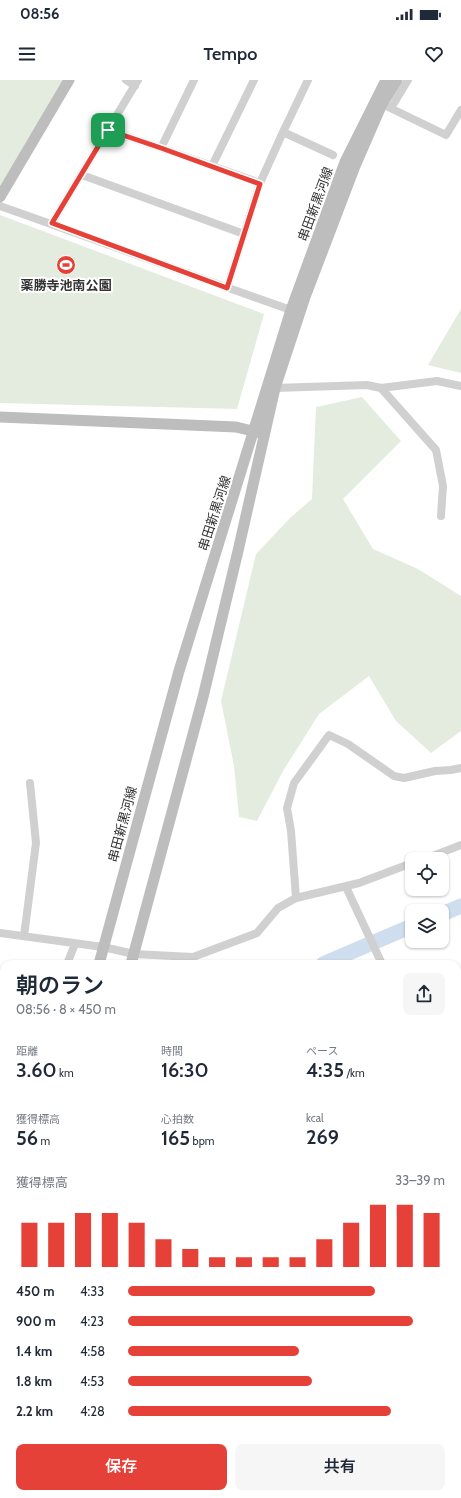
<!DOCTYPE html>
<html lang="ja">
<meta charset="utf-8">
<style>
body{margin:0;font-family:Cabin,"Noto Sans JP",sans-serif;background:#f6f6f7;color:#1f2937;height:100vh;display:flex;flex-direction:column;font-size:15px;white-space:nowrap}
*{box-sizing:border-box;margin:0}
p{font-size:13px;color:#747a83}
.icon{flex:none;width:22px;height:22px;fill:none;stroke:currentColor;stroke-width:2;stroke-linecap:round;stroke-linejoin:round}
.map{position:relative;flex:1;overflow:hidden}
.drawer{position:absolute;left:0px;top:880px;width:461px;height:538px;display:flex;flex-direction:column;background:#fff;border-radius:12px 12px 0 0;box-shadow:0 1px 3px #0004}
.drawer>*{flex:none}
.controls{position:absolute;left:405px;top:772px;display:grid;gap:8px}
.controls a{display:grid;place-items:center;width:44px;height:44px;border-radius:8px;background:#fff;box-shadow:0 1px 3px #0004;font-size:20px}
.pin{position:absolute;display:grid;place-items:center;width:34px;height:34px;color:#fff;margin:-17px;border-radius:8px;box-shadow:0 2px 6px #0006}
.round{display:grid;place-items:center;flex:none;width:42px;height:42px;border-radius:8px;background:#f6f6f7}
.summary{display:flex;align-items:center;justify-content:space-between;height:68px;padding:0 16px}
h1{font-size:22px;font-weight:600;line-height:30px}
.metrics{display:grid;grid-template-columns:repeat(3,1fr);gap:6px;height:68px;padding:4px 16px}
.metrics div{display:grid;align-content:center}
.metrics b{font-size:20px;font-weight:600}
.metrics small{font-size:11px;font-weight:400}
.metrics p{font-size:11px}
.chart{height:112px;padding:8px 16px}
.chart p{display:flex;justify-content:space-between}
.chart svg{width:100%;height:72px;margin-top:4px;stroke:#e64139;stroke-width:6}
.cta{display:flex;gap:8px;margin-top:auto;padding:8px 16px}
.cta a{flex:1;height:46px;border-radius:8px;background:#e64139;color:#fff;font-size:16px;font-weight:600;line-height:46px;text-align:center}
.cta a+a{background:#f6f6f7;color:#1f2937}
ul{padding:0 16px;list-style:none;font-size:13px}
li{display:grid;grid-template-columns:64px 48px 1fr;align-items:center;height:30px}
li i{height:10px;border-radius:5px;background:#e64139}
.status{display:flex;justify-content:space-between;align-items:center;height:28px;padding:0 20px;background:#fff;direction:ltr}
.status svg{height:11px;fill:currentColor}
header{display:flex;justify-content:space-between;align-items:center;height:52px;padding:0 16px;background:#fff;font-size:18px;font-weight:600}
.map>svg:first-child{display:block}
.green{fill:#e4ecdf}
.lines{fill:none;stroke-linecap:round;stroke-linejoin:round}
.river{stroke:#cfdeee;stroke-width:15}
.street{stroke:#d0d0d0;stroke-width:8}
.secondary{stroke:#bdbdbd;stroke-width:11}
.primary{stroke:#ababab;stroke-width:12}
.highway{stroke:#9a9a9a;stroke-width:14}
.route-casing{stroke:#fff;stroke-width:8}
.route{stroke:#e64139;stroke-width:5}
.labels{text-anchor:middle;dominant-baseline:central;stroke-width:4;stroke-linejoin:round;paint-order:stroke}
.street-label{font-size:13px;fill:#333;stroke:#fff}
.poi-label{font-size:13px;font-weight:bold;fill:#333;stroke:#fff}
</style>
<div class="status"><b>08:56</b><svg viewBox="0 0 49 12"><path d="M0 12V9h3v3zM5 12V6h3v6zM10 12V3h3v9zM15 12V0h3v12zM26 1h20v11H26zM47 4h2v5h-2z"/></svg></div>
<header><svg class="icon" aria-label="menu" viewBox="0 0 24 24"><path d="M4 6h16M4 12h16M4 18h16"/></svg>Tempo<svg class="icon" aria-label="heart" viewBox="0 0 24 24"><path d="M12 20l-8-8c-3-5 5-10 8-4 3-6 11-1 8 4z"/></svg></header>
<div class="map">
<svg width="461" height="1418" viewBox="0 0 461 1418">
<rect width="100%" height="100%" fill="#fff"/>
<!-- green -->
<path class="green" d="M 0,0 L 70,0 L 0,117 Z
M 0,135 L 264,234 L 237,329 L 0,323 Z
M 461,229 L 461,293 L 428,285 Z
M 362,317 L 401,361 L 343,419 L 373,469 L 418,489 L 461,516 L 461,651 L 431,673 L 396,641 L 369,596 L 319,634 L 283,691 L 257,741 L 239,737 L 234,686 L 221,621 L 256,474 L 291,437 L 312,419 L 316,327 Z"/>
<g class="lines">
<!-- river -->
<path class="river" d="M 442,834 L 461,826
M 323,884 L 412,846
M 0,1199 L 4,1201
M 456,1414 L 461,1417"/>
<!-- street -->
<path class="street" d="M 126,0 L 135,6
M 382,24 L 446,55 L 461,30
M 391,28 L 408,0
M 108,50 L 161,68 L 260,103
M 283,52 L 333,75
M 161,68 L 194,0
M 212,86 L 254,0
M 82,95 L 244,154
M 0,126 C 97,160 193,196 291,230
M 52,143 L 138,0
M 227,208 L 260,103 L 283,52 L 308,0
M 275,308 L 367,305 L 381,308 L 437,301 L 461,306
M 381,308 L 436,370 L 443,406 L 441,436
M 425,779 L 461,765
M 346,807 L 382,884
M 296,818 L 291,751 L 287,728 L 294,703 L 329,655 L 348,664 L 394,696 L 404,698 L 435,691 L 451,690 L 461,688
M 0,853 L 103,867 L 134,874 L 193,877 L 257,853 L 278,828 L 296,818 L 359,803 L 412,783
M 24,856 L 36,763 L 30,703
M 67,884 L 75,864
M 457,957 L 461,956
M 0,1046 L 4,1037
M 0,1330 L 4,1332
M 195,1414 L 205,1418"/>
<!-- secondary -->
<path class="secondary" d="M 0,117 L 69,0
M 0,337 L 236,347 L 261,353
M 99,884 L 179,591 L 291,230 L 345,82 L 386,0
M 131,884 L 203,617 L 238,471 L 275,308 L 305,217 L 355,86 L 382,24 L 397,0"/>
<!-- primary -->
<path class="primary" d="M 0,1163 L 4,1153
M 0,1250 L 4,1240"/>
<!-- highway -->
<path class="highway" d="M 0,1081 L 4,1082
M 457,1257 L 461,1258
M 457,1270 L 461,1272"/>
</g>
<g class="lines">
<defs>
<path id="route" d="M 108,50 L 161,68 L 260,104 L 227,208 L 52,143 Z"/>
</defs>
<!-- route casing -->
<use href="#route" class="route-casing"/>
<!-- route -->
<use href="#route" class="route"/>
</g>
<!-- icons -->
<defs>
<symbol id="stadium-disc" viewBox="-11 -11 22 22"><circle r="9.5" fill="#e64139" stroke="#fff"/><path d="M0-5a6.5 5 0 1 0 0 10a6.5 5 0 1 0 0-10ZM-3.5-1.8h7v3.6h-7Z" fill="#fff"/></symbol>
</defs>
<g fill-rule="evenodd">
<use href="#stadium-disc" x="55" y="174" width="22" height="22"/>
</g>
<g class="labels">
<!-- street labels -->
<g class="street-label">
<text transform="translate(315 124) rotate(-70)">串田新黒河線</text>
<text transform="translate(214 433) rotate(-72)">串田新黒河線</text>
<text transform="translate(122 744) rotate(-75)">串田新黒河線</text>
</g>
<!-- poi labels -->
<g class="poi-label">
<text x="66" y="205">薬勝寺池南公園</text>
</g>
</g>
</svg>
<div class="controls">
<a><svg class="icon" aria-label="locate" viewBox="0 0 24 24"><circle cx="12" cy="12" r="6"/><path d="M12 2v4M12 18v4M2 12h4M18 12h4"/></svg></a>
<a><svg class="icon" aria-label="layers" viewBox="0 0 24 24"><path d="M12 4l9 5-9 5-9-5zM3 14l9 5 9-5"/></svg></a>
</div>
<div class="pin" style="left:108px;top:50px;background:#1e9e55"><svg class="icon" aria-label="arrive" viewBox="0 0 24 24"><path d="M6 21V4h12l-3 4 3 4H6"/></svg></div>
<section class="drawer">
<div class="summary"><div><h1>朝のラン</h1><p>08:56 · 8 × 450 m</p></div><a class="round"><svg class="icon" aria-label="share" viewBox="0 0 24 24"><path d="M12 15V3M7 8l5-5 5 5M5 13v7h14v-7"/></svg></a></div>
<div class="metrics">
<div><p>距離</p><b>3.60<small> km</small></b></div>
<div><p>時間</p><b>16:30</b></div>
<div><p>ペース</p><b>4:35<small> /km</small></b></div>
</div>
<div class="metrics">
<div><p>獲得標高</p><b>56<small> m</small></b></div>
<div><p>心拍数</p><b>165<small> bpm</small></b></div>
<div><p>kcal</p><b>269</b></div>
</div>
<div class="chart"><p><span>獲得標高</span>33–39 m</p>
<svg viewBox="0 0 160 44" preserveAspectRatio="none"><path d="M5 44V17M15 44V17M25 44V11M35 44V11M45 44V17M55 44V27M65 44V33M75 44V38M85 44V38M95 44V38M105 44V38M115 44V27M125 44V17M135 44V6M145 44V6M155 44V11"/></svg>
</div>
<ul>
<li><b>450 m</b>4:33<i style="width:78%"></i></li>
<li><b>900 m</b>4:23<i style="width:90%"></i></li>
<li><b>1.4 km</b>4:58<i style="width:54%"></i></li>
<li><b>1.8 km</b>4:53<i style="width:58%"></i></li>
<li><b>2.2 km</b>4:28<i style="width:83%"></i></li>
</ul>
<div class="cta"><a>保存</a><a>共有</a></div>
</section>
</div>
